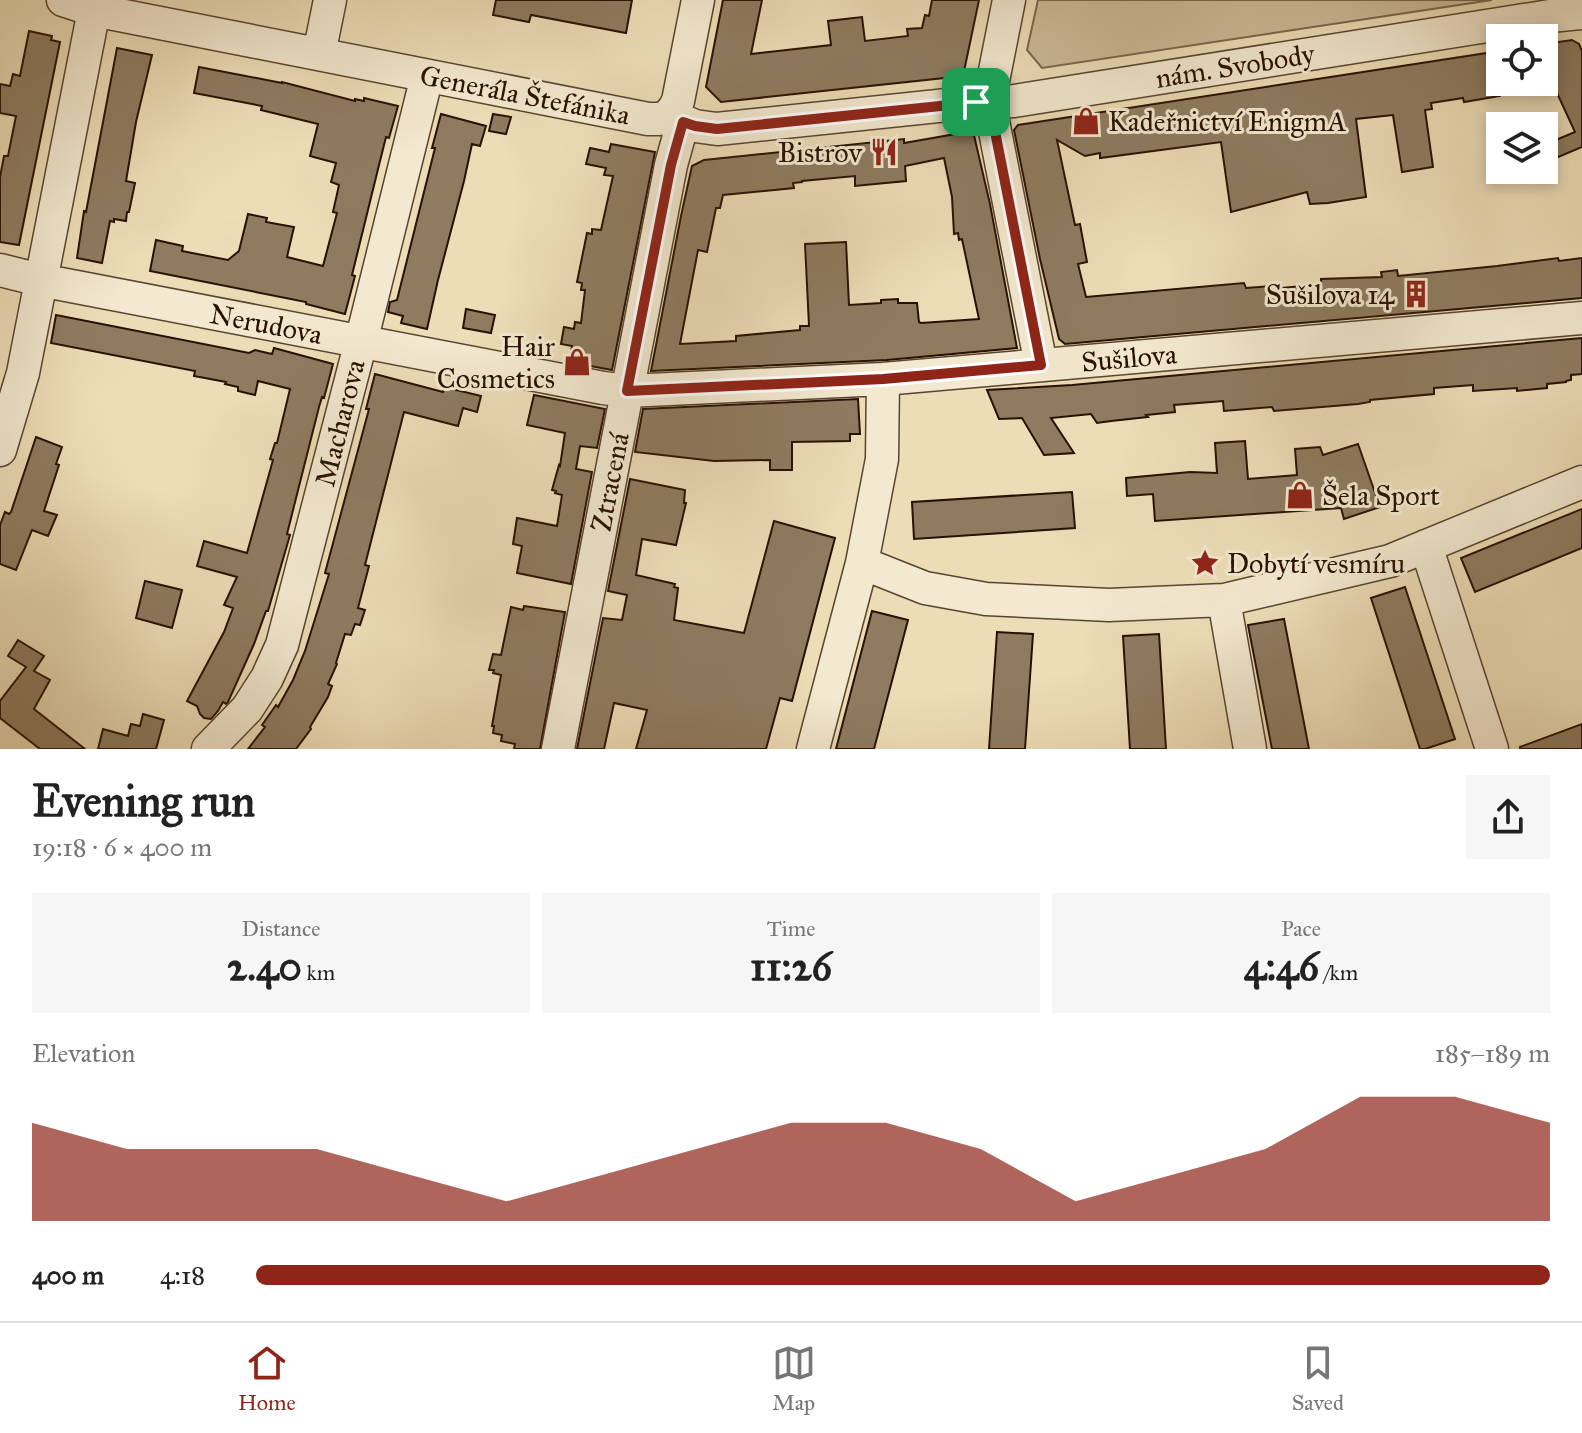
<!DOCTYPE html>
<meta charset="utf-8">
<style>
body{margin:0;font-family:"IM FELL Great Primer",serif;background:#f6f6f6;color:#222;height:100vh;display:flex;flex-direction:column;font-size:30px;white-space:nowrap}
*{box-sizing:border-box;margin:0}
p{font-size:26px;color:#767676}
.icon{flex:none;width:44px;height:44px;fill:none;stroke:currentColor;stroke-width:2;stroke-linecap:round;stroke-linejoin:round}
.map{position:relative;height:749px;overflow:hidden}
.drawer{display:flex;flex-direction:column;background:#fff;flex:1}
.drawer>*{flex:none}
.fabs{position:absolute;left:1486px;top:24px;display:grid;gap:16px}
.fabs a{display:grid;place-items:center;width:72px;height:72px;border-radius:0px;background:#fff;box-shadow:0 4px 12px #0003;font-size:40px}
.pin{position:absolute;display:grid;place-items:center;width:68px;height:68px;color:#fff;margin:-34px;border-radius:16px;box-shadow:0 4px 12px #0006}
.round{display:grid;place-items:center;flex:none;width:84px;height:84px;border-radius:0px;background:#f6f6f6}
.head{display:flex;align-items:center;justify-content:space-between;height:136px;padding:0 32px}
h1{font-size:44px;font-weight:700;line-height:60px}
.stats{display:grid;grid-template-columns:repeat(3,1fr);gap:12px;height:136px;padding:8px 32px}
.stats div{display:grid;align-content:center;border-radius:0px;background:#f6f6f6;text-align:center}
.stats b{font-size:40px;font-weight:700}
.stats small{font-size:22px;font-weight:400}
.stats p{font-size:22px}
.chart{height:224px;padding:16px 32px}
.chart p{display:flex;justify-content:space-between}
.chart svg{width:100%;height:144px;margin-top:8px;fill:#8f2418;opacity:.7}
ul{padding:0 32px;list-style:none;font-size:26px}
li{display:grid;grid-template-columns:128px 96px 1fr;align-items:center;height:60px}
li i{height:20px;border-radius:10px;background:#8f2418}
.dock{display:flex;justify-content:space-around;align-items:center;height:112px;border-top:2px solid #e0e0e0;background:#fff;font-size:22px;color:#767676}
.dock a{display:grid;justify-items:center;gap:4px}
.dock .selected{color:#8f2418}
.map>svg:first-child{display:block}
.green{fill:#cbba98;stroke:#7a664d;stroke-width:2}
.building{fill:#8e7b60;stroke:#281102;stroke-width:2;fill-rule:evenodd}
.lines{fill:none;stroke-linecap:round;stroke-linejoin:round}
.minor-casing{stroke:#59442f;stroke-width:35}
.minor{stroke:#f3e9d0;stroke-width:32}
.route-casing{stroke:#fff;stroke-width:16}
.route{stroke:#8f2418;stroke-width:10}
.labels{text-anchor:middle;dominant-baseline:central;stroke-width:6;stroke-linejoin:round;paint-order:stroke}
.street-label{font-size:28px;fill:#281102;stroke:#f3e9d0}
.poi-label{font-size:28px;fill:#281102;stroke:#f3e9d0;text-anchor:start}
</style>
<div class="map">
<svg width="1582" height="749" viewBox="0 0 1582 749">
<rect width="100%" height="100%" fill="#ecddb7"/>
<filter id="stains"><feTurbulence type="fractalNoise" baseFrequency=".0025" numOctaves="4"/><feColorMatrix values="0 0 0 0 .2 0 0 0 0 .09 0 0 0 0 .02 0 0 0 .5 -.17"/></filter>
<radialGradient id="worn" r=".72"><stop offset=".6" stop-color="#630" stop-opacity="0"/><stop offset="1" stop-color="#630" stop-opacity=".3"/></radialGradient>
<!-- green -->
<path class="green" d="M 1038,0 L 1492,0 L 1042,68 L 1027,50 Z"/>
<!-- building -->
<path class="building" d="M 496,0 L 632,0 L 626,33 L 531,15 L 529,22 L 493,15 Z
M 723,0 L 762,0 L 751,54 L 831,45 L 828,21 L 862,17 L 865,41 L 908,36 L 907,29 L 922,28 L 925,15 L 929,16 L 932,0 L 979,0 L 963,76 L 721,102 L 706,87 Z
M 29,31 L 52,36 L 51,40 L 60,42 L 19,245 L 0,242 L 0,177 L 4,156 L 8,156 L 16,116 L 0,113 L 0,84 L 10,86 L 13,74 L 20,76 Z
M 1572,40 L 1579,44 L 1582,51 L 1582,147 L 1544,163 L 1544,145 L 1575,132 L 1557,93 L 1544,85 L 1544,44 Z
M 117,48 L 152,55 L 136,122 L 126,181 L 135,183 L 129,212 L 127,212 L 126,221 L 114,219 L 114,222 L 110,221 L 102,263 L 77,258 L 84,211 L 86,212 Z
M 1500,51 L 1500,96 L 1464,102 L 1463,98 L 1431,103 L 1432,109 L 1425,110 L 1433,167 L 1402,172 L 1393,115 L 1356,119 L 1366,197 L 1328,203 L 1310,204 L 1307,192 L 1231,212 L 1221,142 L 1100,158 L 1100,153 L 1085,156 L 1057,140 L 1075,225 L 1080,224 L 1087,262 L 1078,264 L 1086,297 L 1244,283 L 1246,288 L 1272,286 L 1272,289 L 1321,284 L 1321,279 L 1382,277 L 1381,272 L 1397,270 L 1398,276 L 1497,266 L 1558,258 L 1559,261 L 1582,258 L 1582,298 L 1065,344 L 1059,339 L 1040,259 L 1014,130 L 1018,125 Z
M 199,67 L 282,83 L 282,82 L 355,101 L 355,99 L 364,101 L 364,98 L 398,106 L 389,138 L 386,137 L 379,165 L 352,275 L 355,276 L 345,314 L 306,304 L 306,302 L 150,271 L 156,240 L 183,246 L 182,251 L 228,260 L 239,251 L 248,214 L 267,218 L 266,222 L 294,227 L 287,257 L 323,266 L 337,213 L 333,212 L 339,185 L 331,182 L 336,163 L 310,156 L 318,124 L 261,110 L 262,106 L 194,93 Z
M 441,114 L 486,126 L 480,146 L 472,144 L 464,181 L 438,280 L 427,329 L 401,323 L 403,316 L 388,312 L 390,302 L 397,300 L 435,148 L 432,148 Z
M 493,114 L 511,117 L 506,134 L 489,131 Z
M 973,131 L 990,204 L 1017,348 L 887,360 L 651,371 L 681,216 L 692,166 L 704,160 L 904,139 L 904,143 ZM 944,158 L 952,197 L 954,234 L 958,233 L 959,240 L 962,239 L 979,319 L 921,323 L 919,322 L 917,303 L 898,303 L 898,299 L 881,300 L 881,303 L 849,305 L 846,242 L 805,244 L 809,326 L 800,326 L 800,330 L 736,336 L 736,341 L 680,344 L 698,250 L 707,252 L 716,208 L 720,208 L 723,195 L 794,188 L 793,183 L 802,182 L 802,181 L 855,176 L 855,186 L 906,181 L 905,166 Z
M 611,144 L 655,152 L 612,370 L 569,362 L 572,346 L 561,344 L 564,327 L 574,329 L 575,322 L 581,323 L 585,290 L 581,290 L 582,283 L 577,282 L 587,233 L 592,234 L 592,229 L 601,230 L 613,176 L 604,175 L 606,168 L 586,164 L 590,148 L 609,152 Z
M 466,309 L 495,315 L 491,333 L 463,328 Z
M 56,315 L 249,353 L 255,350 L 272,354 L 274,348 L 333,364 L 324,398 L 322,397 L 319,407 L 287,534 L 290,535 L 268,611 L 266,611 L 254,644 L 228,702 L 226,704 L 223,702 L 218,711 L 211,719 L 204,718 L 200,714 L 197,706 L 187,701 L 224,632 L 233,608 L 224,605 L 237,577 L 197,566 L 201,552 L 204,541 L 247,553 L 273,460 L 270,459 L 275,443 L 277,443 L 290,389 L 258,381 L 255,395 L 238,391 L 238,387 L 225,384 L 226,382 L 194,376 L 195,371 L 51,343 Z
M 1582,338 L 1582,374 L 1571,375 L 1571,380 L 1566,381 L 1566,382 L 1547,384 L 1547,388 L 1517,391 L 1517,388 L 1473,391 L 1473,385 L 1434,388 L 1434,394 L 1370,400 L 1370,402 L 1358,404 L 1274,411 L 1272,407 L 1224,411 L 1223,401 L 1174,405 L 1175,412 L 1146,415 L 1148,417 L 1111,421 L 1097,423 L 1091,414 L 1051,418 L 1074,453 L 1044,455 L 1022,418 L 999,419 L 987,390 L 1072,385 Z
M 375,374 L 443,392 L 444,387 L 481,396 L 477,412 L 463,408 L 458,426 L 404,412 L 365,565 L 369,566 L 358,608 L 365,610 L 360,625 L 355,624 L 351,635 L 345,634 L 336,663 L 337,664 L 328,684 L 332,686 L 328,697 L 310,727 L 311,729 L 296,749 L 248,749 L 265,727 L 262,725 L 276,705 L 278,707 L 293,680 L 305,651 L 329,574 L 325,573 L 369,409 L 366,409 Z
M 534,395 L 605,409 L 597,448 L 580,446 L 576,469 L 592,472 L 571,584 L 517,573 L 522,546 L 513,544 L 517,518 L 557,526 L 562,495 L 555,493 L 556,491 L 552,490 L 559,465 L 560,466 L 565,433 L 527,425 Z
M 858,399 L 860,434 L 850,434 L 850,441 L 792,442 L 792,470 L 770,470 L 770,460 L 714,461 L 635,452 L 643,409 Z
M 36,437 L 62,447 L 56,464 L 59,465 L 44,511 L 57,515 L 48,536 L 32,530 L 16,570 L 0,564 L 0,525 L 5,512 L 9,514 L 11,512 Z
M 1245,441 L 1248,479 L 1297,475 L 1295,449 L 1320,447 L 1323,455 L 1358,444 L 1380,507 L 1344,519 L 1341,508 L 1155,521 L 1153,494 L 1127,496 L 1126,478 L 1190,472 L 1217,473 L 1215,443 Z
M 630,479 L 685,490 L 684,503 L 686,503 L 676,545 L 642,539 L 636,575 L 675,584 L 674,587 L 678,588 L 674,620 L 744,633 L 774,521 L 835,538 L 792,701 L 780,698 L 766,749 L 636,749 L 647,710 L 614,703 L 604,749 L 577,749 L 603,618 L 622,620 L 627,595 L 608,591 Z
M 1072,492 L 1075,528 L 914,539 L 912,502 Z
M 1582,509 L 1582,548 L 1475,592 L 1461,558 Z
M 145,581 L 182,590 L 172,628 L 136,618 Z
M 1405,587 L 1455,739 L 1425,749 L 1420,749 L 1371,598 Z
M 524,606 L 565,612 L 540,749 L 514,749 L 515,744 L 501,741 L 502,735 L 493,733 L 494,726 L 492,726 L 501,675 L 493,673 L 494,670 L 489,670 L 493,654 L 501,655 L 511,607 L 523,610 Z
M 872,611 L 908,620 L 874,749 L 836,749 Z
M 1284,619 L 1309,749 L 1272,749 L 1248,625 Z
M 997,632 L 1033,634 L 1025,749 L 989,749 Z
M 1159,634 L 1166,749 L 1130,749 L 1123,636 Z
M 18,640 L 44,656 L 34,671 L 50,680 L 34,709 L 85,749 L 40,749 L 0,718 L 0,701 L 26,667 L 8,656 Z
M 143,714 L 164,720 L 156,749 L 98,749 L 103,729 L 128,736 L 131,724 L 140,726 Z
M 1582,724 L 1582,749 L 1520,749 L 1520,747 Z"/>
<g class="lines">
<defs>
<path id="minor" d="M 63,0 L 94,10 L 648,119 L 660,119 L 669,115 L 695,126 L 717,129 L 976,102 L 1014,101 L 1550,16 L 1582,13
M 1009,0 L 989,101 L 1041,365
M 319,54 L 330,0
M 669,115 L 675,107 L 678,101 L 698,0
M 0,270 L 40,280 L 603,388 L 627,391 L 883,379 L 1582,318
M 0,450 L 23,373 L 94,10
M 1426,546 L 1492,749
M 862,563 L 925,588 L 986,599 L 1109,605 L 1224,600 L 1390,561 L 1582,482
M 1224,600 L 1250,749
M 208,749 L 247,709 L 267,678 L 282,645 L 365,326 L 427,76
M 558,749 L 671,165 L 683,122
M 813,749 L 862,563 L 882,459 L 883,379"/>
</defs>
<!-- minor casing -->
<use href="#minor" class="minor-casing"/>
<!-- minor -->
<use href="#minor" class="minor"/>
</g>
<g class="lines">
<defs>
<path id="route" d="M 989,101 L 1041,365 L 883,379 L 627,391 L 671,165 L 683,122 L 695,126 L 717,129 Z"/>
</defs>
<!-- route casing -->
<use href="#route" class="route-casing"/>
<!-- route -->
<use href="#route" class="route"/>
</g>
<!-- icons -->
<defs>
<symbol id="shop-bare" viewBox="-9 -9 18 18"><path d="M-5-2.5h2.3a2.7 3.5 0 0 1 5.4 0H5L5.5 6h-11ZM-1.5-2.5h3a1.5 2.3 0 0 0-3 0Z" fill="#8f2418" stroke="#f3e9d0" stroke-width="2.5" paint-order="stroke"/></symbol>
<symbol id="restaurant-bare" viewBox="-9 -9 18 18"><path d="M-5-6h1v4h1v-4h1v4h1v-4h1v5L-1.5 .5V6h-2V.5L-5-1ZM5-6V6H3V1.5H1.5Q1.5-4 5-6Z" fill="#8f2418" stroke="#f3e9d0" stroke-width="2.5" paint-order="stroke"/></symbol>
<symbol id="building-bare" viewBox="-9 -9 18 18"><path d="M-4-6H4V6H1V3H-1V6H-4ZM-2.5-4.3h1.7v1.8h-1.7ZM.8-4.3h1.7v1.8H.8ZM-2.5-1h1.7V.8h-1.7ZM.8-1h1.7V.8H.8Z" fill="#8f2418" stroke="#f3e9d0" stroke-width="2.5" paint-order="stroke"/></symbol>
<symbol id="sight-bare" viewBox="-9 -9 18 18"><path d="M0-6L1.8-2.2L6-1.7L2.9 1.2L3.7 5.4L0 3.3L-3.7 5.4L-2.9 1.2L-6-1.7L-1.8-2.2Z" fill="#8f2418" stroke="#f3e9d0" stroke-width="2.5" paint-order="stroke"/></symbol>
</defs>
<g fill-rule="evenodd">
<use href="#shop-bare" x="1066" y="101" width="40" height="40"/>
<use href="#restaurant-bare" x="864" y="132" width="40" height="40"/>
<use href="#building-bare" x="1396" y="274" width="40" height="40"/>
<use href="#shop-bare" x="557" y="342" width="40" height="40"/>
<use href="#shop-bare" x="1280" y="475" width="40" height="40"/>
<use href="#sight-bare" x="1185" y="543" width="40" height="40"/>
</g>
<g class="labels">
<!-- street labels -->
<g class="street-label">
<text transform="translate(1235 66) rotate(-9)">nám. Svobody</text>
<text transform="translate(525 95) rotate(11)">Generála Štefánika</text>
<text transform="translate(266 324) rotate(11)">Nerudova</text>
<text transform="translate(1129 358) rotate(-5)">Sušilova</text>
<text transform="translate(340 423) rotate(-76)">Macharova</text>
<text transform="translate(610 482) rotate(-79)">Ztracená</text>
</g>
<!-- poi labels -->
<g class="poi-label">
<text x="1108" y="121">Kadeřnictví EnigmA</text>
<text x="862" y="152" text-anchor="end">Bistrov</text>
<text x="1394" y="294" text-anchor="end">Sušilova 14</text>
<text x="555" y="346" text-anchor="end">Hair<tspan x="555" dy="32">Cosmetics</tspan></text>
<text x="1322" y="495">Šela Sport</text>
<text x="1227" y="563">Dobytí vesmíru</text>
</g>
</g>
<rect width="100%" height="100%" filter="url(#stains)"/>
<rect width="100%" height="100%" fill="url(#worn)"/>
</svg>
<div class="fabs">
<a><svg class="icon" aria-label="locate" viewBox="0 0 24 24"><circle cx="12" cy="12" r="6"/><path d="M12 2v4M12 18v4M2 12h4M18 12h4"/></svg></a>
<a><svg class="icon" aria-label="layers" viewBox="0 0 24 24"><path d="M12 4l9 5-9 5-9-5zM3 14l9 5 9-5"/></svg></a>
</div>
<div class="pin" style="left:976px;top:102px;background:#1e9e55"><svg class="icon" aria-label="arrive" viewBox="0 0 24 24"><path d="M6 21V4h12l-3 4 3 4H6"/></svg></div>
</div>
<section class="drawer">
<div class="head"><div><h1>Evening run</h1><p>19:18 · 6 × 400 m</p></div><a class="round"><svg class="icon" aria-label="share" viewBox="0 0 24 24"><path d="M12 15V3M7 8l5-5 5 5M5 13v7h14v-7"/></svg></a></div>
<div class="stats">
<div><p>Distance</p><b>2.40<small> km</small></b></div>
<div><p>Time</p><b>11:26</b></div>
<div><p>Pace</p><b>4:46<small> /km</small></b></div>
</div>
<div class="chart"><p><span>Elevation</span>185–189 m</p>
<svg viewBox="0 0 160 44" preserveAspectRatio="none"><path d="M0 44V14L10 22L20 22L30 22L40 30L50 38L60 30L70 22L80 14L90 14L100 22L110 38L120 30L130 22L140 6L150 6L160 14V44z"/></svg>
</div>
<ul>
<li><b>400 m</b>4:18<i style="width:100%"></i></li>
</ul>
</section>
<nav class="dock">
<a class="selected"><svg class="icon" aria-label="home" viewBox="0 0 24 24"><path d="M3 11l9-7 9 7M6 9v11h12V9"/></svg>Home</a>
<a><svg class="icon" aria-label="map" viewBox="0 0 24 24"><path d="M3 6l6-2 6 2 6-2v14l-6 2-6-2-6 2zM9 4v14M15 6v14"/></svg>Map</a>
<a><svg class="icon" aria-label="saved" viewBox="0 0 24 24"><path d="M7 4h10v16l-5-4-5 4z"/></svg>Saved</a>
</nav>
